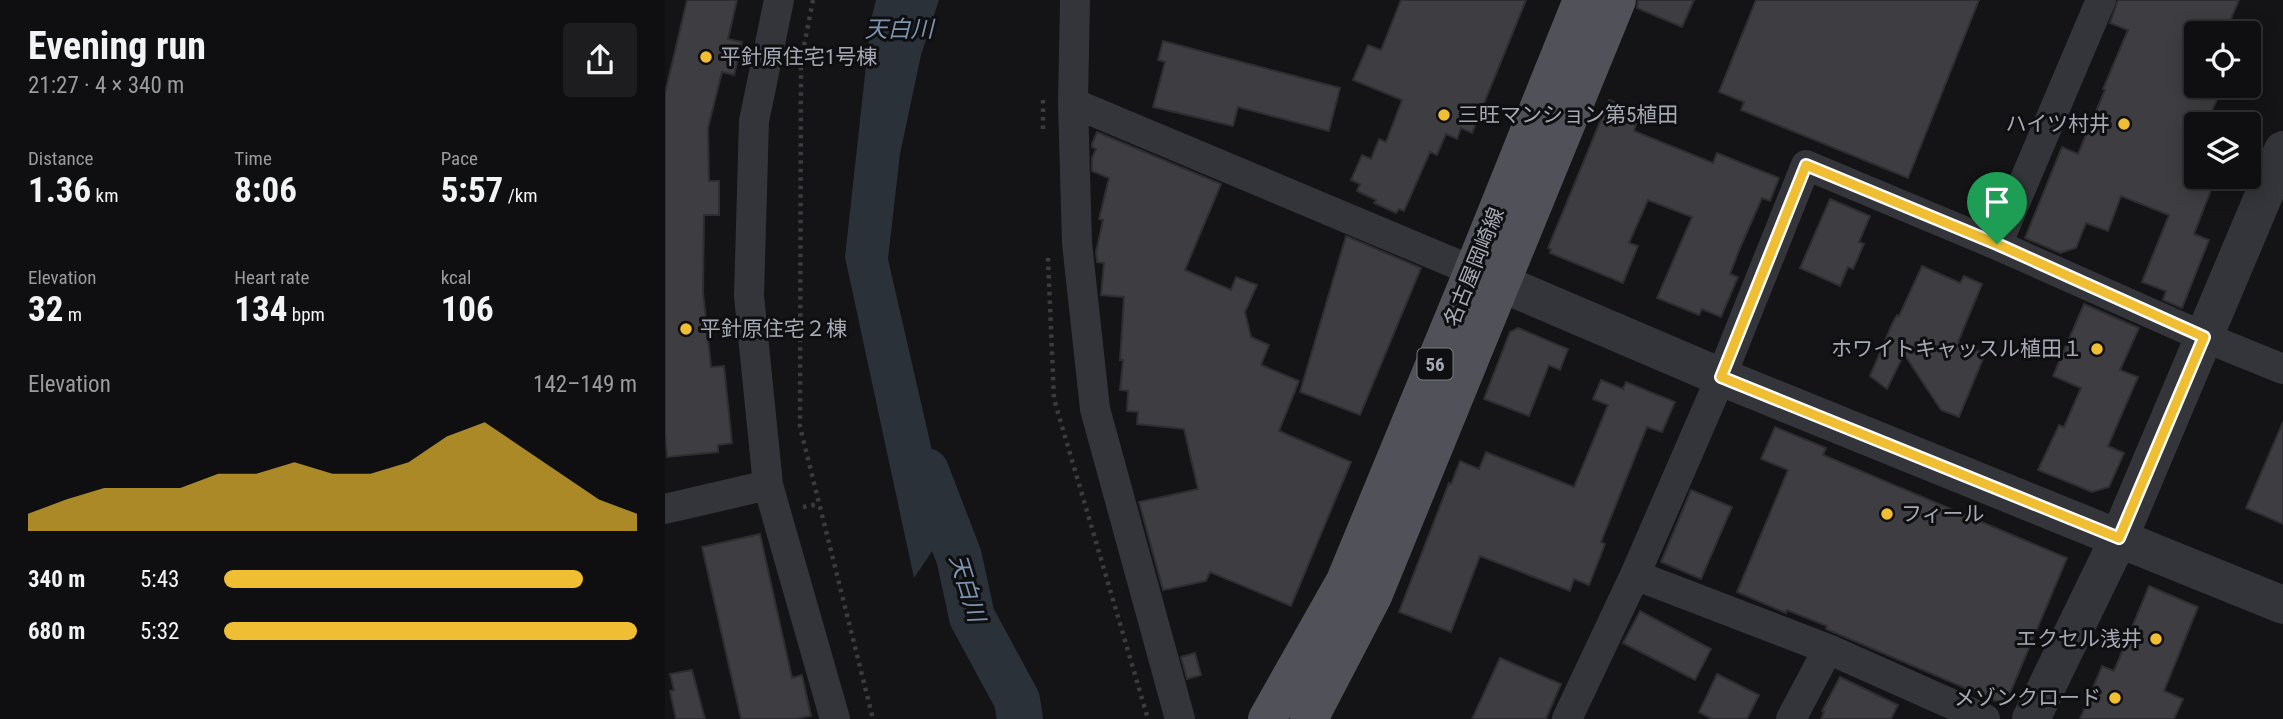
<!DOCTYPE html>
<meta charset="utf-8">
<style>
body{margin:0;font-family:"Roboto Condensed","Noto Sans JP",sans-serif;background:#1d1c1e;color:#f1f3f6;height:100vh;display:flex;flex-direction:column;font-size:26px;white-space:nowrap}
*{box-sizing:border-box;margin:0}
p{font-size:23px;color:#9b9c9f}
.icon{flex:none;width:38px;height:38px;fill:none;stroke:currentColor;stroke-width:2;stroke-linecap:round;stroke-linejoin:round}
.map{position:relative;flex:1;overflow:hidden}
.panel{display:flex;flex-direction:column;background:#0f0e10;width:665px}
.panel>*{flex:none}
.tools{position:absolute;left:1519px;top:21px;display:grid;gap:14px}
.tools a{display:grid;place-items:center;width:77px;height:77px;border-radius:7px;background:#0f0e10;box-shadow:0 4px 18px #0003,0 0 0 2px #2f2e30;font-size:35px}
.pin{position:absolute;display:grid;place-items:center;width:60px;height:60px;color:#fff;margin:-72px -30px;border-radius:50% 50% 50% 0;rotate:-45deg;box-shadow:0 0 7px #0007}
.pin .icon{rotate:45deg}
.round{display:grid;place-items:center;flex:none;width:74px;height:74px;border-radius:7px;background:#1d1c1e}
.headline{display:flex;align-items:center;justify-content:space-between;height:119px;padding:0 28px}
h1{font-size:38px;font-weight:700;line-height:52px}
.metrics{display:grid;grid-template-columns:repeat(3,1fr);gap:10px;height:119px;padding:7px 28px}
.metrics div{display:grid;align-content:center}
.metrics b{font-size:35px;font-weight:700}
.metrics small{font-size:19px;font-weight:400}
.metrics p{font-size:19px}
.chart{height:196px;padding:14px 28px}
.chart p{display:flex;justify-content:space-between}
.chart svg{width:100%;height:126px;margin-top:7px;fill:#efbe32;opacity:.7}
ul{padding:0 28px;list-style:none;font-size:23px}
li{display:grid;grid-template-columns:112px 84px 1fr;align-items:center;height:52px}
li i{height:18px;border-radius:9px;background:#efbe32}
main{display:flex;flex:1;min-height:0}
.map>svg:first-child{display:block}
.water{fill:#2a3139}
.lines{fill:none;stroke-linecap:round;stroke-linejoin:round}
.river{stroke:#2a3139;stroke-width:46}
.building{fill:#3e3e42;stroke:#2e2d31;stroke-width:2}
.path{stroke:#3a3c41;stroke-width:4.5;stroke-dasharray:3.5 5;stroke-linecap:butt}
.minor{stroke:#34353a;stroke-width:30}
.tertiary{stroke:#34353a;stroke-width:38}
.primary{stroke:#515259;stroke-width:38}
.route-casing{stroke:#fff;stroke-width:14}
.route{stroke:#efbe32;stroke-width:9}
.poi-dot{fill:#efbe32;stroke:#0f0e10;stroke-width:2.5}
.labels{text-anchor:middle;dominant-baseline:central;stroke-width:6;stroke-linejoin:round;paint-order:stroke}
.shield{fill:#0f0e10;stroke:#787a84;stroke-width:2}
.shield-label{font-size:19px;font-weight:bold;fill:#a5a9b5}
.poi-label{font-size:21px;fill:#a5a9b5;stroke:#0f0e10;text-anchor:start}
.street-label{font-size:21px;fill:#a5a9b5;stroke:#0f0e10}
.water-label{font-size:23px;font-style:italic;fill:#7c94b0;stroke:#0f0e10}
</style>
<main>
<section class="panel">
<div class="headline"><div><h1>Evening run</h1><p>21:27 · 4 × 340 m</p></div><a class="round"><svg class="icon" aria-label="share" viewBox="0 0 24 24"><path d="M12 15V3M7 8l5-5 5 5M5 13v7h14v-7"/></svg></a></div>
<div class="metrics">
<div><p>Distance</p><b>1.36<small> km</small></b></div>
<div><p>Time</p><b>8:06</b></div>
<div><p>Pace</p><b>5:57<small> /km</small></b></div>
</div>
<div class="metrics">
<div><p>Elevation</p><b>32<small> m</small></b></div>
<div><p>Heart rate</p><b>134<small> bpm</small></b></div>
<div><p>kcal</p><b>106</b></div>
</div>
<div class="chart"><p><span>Elevation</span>142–149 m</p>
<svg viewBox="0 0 160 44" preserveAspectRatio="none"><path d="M0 44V38L10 33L20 29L30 29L40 29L50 24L60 24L70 20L80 24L90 24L100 20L110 11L120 6L130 15L140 24L150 33L160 38V44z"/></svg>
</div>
<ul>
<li><b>340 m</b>5:43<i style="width:87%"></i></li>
<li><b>680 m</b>5:32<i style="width:100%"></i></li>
</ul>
</section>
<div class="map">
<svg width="1618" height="719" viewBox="0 0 1618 719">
<rect width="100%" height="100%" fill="#141315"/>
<!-- water -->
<path class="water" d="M 211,0 L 274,0 L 256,55 L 235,154 L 223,259 L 271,468 L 291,516 L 249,578 L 180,257 L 206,20 Z"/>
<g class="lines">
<!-- river -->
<path class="river" d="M 261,471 L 294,557 L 307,617 L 352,700 L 355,719"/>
</g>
<!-- building -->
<path class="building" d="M 22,0 L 72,0 L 63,39 L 77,42 L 69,75 L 57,72 L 43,128 L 44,181 L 54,181 L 54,215 L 39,215 L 38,292 L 46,367 L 59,366 L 67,443 L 53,445 L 53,452 L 2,457 L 0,433 L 0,93 Z
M 736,0 L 861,0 L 807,133 L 796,128 L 792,139 L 781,134 L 772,155 L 765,152 L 739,211 L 734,209 L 731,213 L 709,203 L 711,200 L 692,191 L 695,184 L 686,180 L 697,155 L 706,159 L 714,139 L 721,142 L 737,100 L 688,80 L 703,45 L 716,50 Z
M 973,0 L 1029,0 L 1017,27 L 972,8 Z
M 1091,0 L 1314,0 L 1243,178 L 1076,110 L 1079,102 L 1054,92 Z
M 1453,0 L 1574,0 L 1560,33 L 1531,33 L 1531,86 L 1558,86 L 1541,124 L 1531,124 L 1531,177 L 1551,177 L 1529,234 L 1544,240 L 1517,308 L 1498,300 L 1501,291 L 1477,282 L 1504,215 L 1456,196 L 1443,231 L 1421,223 L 1411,248 L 1395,253 L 1360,238 L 1397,147 L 1413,154 L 1440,90 L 1438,89 L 1463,30 L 1445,23 Z
M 498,41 L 675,88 L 664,131 L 573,107 L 568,126 L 488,107 L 500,62 L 493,60 Z
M 944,100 L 968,109 L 964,121 L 971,124 L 969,131 L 1048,163 L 1052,153 L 1114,178 L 1105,201 L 1097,198 L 1075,248 L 1065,274 L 1073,277 L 1056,317 L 1037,309 L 1034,315 L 992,298 L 1027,217 L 983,200 L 964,243 L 973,246 L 958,283 L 885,253 L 886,249 L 883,248 Z
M 432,132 L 556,184 L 520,270 L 566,290 L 571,277 L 592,285 L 580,312 L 586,337 L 604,345 L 596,365 L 634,381 L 614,431 L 686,462 L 626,606 L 545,572 L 541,581 L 498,590 L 474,502 L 533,489 L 519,429 L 472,424 L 473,412 L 462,411 L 463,391 L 455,390 L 458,360 L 455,360 L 459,297 L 436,295 L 439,263 L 432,262 L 431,252 L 438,220 L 434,219 L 444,178 L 427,171 L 427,158 L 431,149 L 427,147 L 427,144 Z
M 1165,199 L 1205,216 L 1194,242 L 1199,244 L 1188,269 L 1183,267 L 1175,286 L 1135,268 Z
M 681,236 L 756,268 L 695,415 L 635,392 Z
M 1257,266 L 1295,283 L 1299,276 L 1317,284 L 1293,342 L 1320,354 L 1294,417 L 1276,410 L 1239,354 L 1222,389 L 1205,376 L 1227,324 L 1232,315 L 1234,316 Z
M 1419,304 L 1474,328 L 1455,370 L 1473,377 L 1443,446 L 1459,453 L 1444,487 L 1427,492 L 1373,470 L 1394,425 L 1399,427 L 1416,388 L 1388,376 Z
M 853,328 L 903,349 L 895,370 L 884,365 L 864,416 L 819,399 L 845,332 Z
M 936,380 L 958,389 L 961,382 L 1010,402 L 997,432 L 982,427 L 936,542 L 940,544 L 924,585 L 909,579 L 905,591 L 815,556 L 786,632 L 734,612 L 784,483 L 786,484 L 795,461 L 814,469 L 821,452 L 909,487 L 943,405 L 928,399 Z
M 1618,422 L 1618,524 L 1581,508 Z
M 1110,427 L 1161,448 L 1158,455 L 1402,558 L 1340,705 L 1161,629 L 1162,626 L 1122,610 L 1121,613 L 1072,592 L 1123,470 L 1096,459 Z
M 1026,490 L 1067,507 L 1036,579 L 996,562 Z
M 95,534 L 127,678 L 137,675 L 146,716 L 131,719 L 76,719 L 37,547 Z
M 1484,586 L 1533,607 L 1499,691 L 1518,699 L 1509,719 L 1415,719 L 1437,666 L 1449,671 Z
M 975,611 L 1046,649 L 1030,680 L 958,643 Z
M 530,653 L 536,675 L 522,679 L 516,657 Z
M 835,658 L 896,684 L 881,719 L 807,719 Z
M 27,670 L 40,719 L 11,719 L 5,691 L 9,690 L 5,674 Z
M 1052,674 L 1094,695 L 1082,719 L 1047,719 L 1034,712 Z
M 1175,677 L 1233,705 L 1226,719 L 1156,719 L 1159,712 L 1157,711 Z"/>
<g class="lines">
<!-- path -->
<path class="path" d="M 148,0 L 136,61 L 135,427 L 208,719
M 378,100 L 378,130
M 383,258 L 389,399 L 483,719
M 138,507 L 154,504"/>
<!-- minor -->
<path class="minor" d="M 114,0 L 89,121 L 84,296 L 103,485 L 170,719
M 410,0 L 408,103 L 412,243 L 430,409 L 515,719
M 1436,0 L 1332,245 L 1539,337 L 1618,369
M 408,103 L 808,271
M 0,509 L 103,485
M 970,575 L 1163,649 L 1320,719
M 902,719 L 970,575 L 1056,377 L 1141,165 L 1332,245
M 1126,719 L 1163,649"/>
<!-- tertiary -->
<path class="tertiary" d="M 808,271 L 1056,377 L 1618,605
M 1366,719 L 1454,538 L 1618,150"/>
<!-- primary -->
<path class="primary" d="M 602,719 L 680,581 L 808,271 L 917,0
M 644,719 L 708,596 L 952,0"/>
</g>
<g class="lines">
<defs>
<path id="route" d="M 1141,165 L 1332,244 L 1539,337 L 1454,538 L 1056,377 Z"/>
</defs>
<!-- route casing -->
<use href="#route" class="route-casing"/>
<!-- route -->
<use href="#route" class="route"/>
</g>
<!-- markers -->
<g class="poi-dot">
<circle cx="41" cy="57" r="7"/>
<circle cx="779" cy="115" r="7"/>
<circle cx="1459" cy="124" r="7"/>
<circle cx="21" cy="329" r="7"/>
<circle cx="1432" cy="349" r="7"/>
<circle cx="1222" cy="514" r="7"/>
<circle cx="1491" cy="639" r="7"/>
<circle cx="1450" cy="698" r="7"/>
</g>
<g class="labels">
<!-- shield labels -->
<rect class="shield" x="752.5" y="348.5" width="35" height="31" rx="5"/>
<g class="shield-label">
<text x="770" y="364">56</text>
</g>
<!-- poi labels -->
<g class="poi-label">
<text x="55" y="57">平針原住宅1号棟</text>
<text x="793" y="115">三旺マンション第5植田</text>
<text x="1445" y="124" text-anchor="end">ハイツ村井</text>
<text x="35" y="329">平針原住宅２棟</text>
<text x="1418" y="349" text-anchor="end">ホワイトキャッスル植田１</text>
<text x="1236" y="514">フィール</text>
<text x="1477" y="639" text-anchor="end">エクセル浅井</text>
<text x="1436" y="698" text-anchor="end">メゾンクロード</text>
</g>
<!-- street labels -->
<g class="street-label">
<text transform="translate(809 267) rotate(-68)">名古屋岡崎線</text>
</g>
<!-- water labels -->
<g class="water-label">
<text x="234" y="29">天白川</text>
<text transform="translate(302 588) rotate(73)">天白川</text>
</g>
</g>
</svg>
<div class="tools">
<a><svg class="icon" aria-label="locate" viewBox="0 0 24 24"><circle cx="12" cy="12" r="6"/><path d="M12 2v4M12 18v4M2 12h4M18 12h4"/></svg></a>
<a><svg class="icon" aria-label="layers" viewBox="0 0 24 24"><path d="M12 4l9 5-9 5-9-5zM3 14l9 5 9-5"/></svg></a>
</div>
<div class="pin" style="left:1332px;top:244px;background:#1e9e55"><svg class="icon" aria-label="arrive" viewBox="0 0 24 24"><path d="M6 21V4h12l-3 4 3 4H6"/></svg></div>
</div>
</main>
